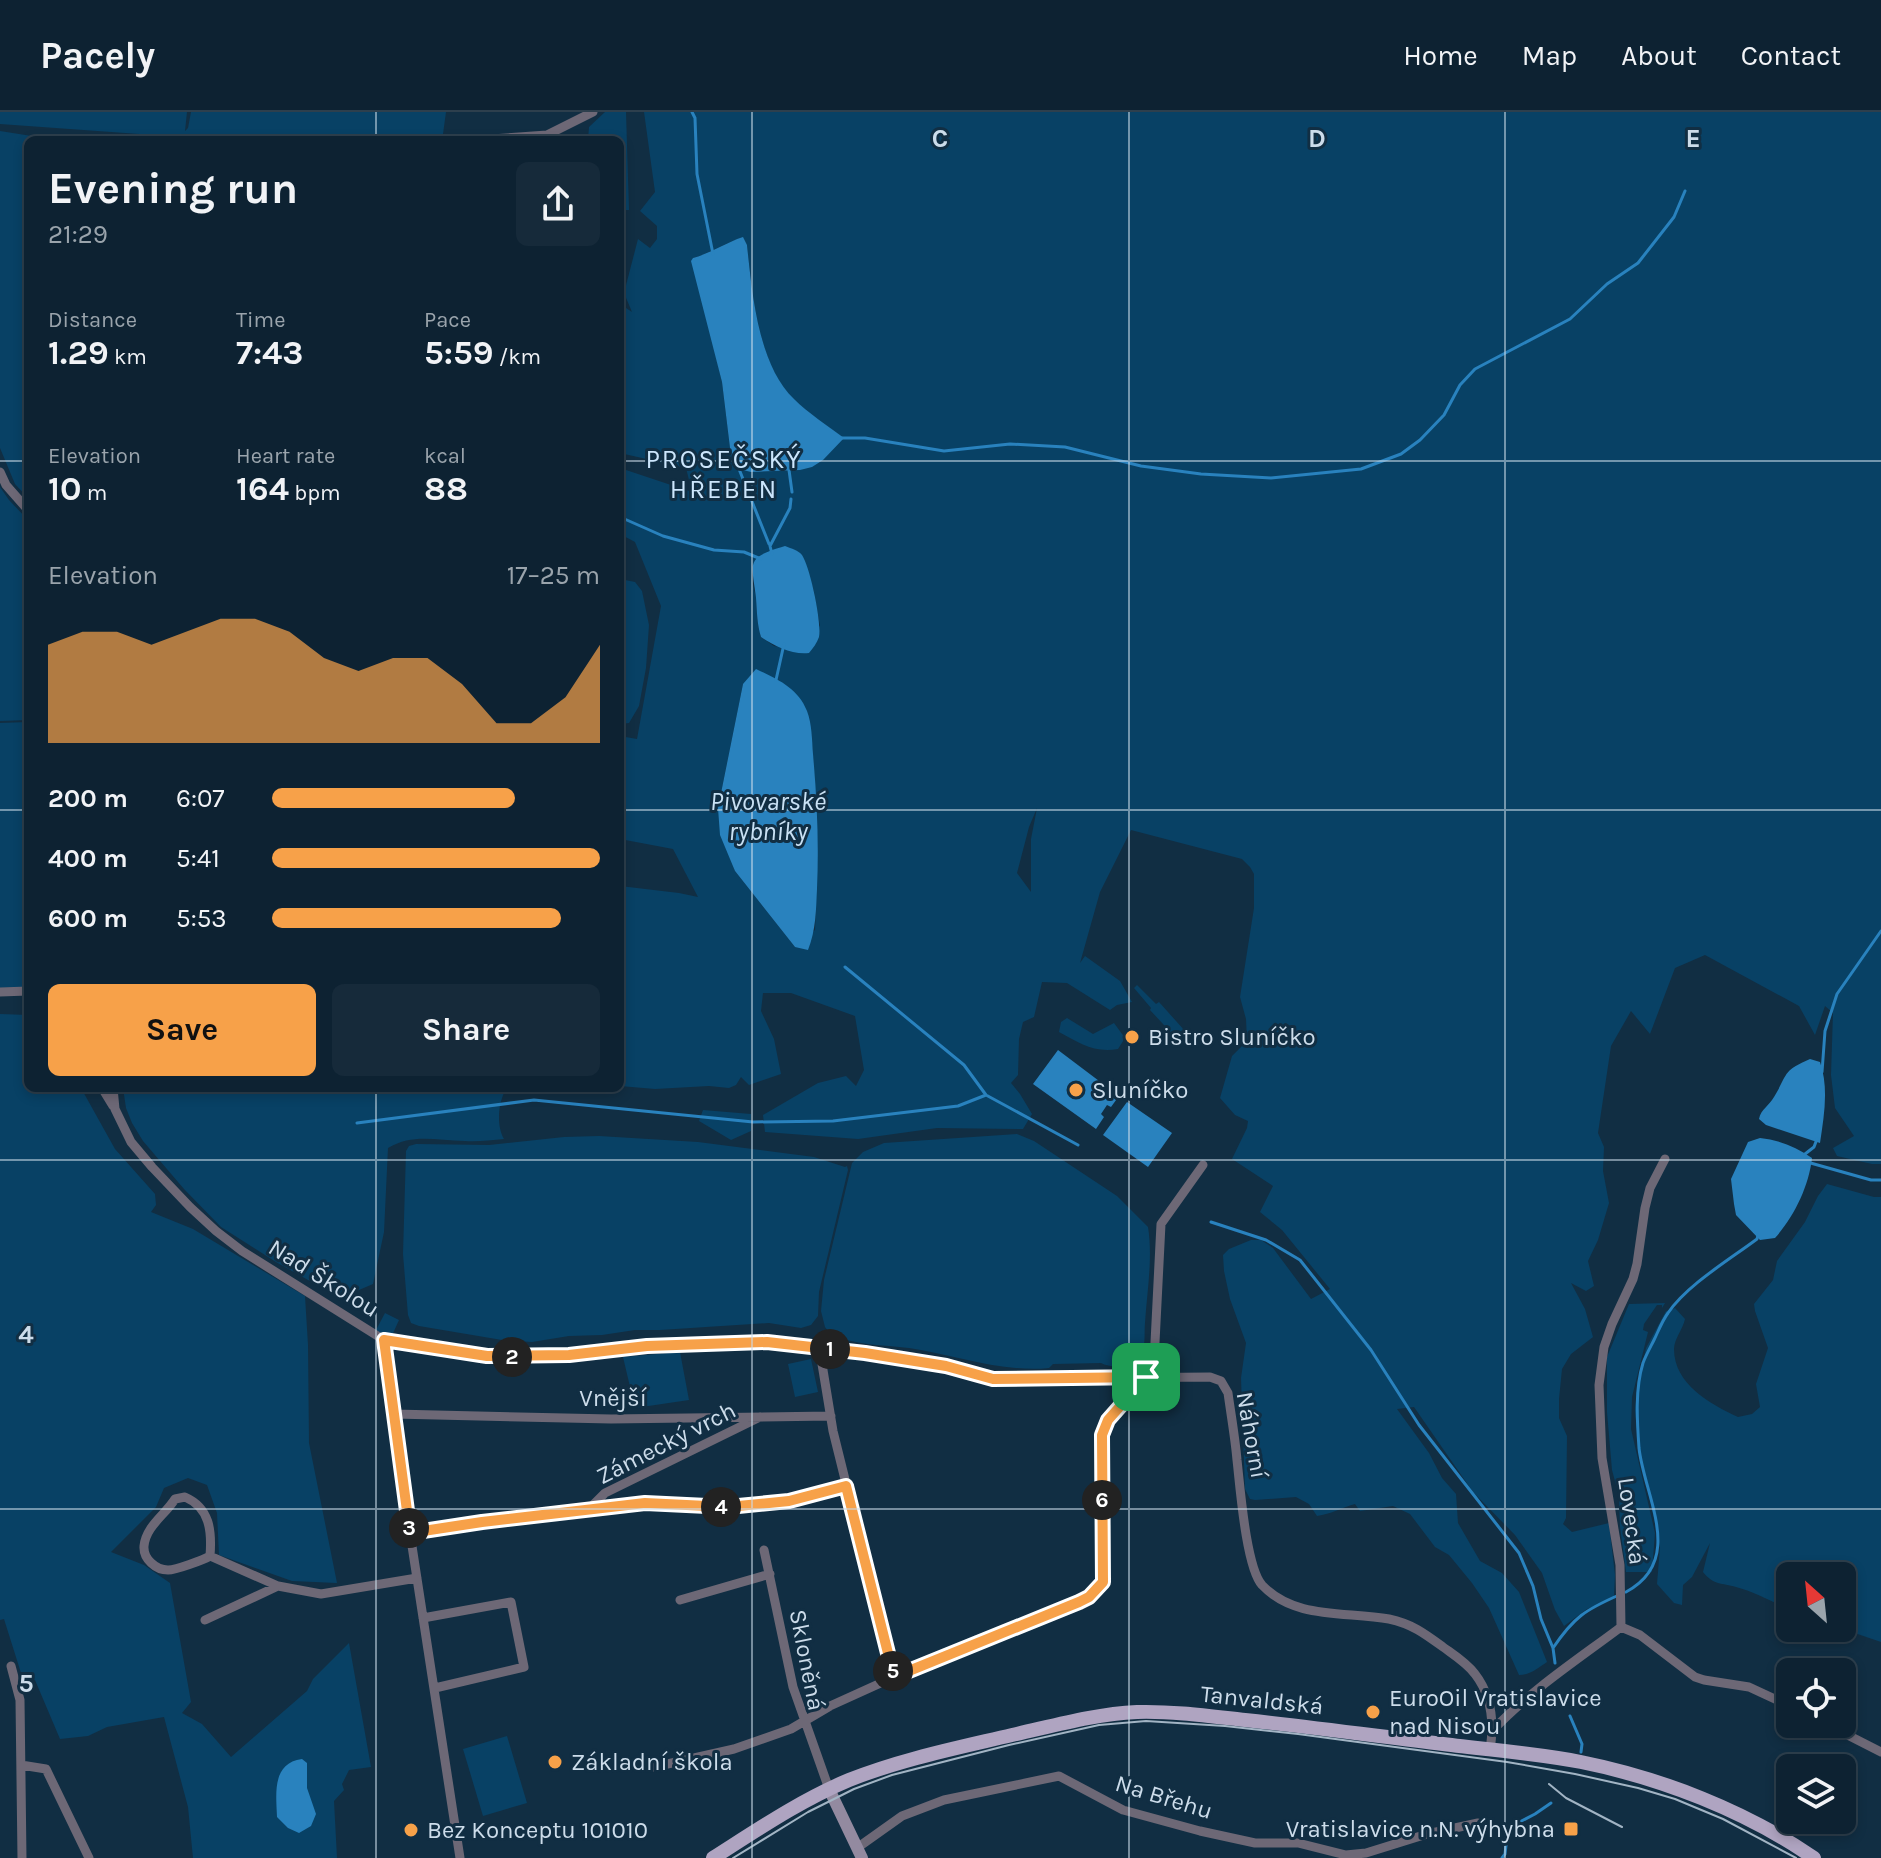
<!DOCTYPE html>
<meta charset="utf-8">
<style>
body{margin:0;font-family:Karla,sans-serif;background:#162a3a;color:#f1f3f6;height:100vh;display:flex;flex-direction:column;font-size:30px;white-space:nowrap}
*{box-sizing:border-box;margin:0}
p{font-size:26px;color:#9aa4ac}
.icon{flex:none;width:44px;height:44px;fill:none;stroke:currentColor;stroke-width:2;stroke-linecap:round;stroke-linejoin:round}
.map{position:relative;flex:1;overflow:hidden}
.sheet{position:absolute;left:24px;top:24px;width:600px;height:956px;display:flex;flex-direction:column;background:#0d2232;border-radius:12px;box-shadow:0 4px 12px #0003,0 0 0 2px #2d3f4d}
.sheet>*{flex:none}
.needle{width:52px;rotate:333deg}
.controls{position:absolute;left:1776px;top:1450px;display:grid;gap:16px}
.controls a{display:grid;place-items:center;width:80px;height:80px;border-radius:12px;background:#0d2232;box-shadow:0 4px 12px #0003,0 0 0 2px #2d3f4d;font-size:40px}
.pin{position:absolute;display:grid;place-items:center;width:68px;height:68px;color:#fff;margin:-34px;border-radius:16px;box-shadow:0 4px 12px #0006}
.km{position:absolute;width:40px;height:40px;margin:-20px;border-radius:50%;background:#222;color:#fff;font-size:22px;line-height:40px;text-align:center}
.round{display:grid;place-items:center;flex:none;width:84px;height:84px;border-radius:12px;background:#162a3a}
.overview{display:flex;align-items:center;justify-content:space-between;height:136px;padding:0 24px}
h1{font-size:44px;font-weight:700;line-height:60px}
.metrics{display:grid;grid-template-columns:repeat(3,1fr);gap:12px;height:136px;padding:8px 24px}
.metrics div{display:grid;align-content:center}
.metrics b{font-size:34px;font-weight:700}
.metrics small{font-size:22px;font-weight:400}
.metrics p{font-size:22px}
.chart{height:224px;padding:16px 24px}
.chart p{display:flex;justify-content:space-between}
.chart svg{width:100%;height:144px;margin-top:8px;fill:#f7a149;opacity:.7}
.primary-button{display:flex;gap:16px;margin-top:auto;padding:16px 24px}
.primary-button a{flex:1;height:92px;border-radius:12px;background:#f7a149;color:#111;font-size:32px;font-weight:700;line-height:92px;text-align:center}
.primary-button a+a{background:#162a3a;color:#f1f3f6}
ul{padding:0 24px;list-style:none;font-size:26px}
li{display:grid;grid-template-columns:128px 96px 1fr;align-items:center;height:60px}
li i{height:20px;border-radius:10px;background:#f7a149}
header{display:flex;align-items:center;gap:48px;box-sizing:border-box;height:112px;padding:0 40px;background:#0d2232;border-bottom:2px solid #2d3f4d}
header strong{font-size:38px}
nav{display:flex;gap:44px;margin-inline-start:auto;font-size:28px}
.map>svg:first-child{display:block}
.green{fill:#084165;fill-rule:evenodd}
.water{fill:#2982be}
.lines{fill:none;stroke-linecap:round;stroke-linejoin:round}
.stream{stroke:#2982be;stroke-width:3}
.street{stroke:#6d6876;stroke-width:9}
.secondary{stroke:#938aa0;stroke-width:12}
.primary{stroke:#afa4c1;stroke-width:14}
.tram{stroke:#a2b4c4;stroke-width:2}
.route-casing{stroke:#fff;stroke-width:16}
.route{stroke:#f7a149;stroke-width:10}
.grid{fill:none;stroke:#ccdcea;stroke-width:2;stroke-opacity:0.55}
.poi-dot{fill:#f7a149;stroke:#112e43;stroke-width:3}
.labels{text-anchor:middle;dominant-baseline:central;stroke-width:6;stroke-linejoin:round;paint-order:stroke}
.poi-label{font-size:24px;fill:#ccdcea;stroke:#112e43;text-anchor:start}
.street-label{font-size:24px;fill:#ccdcea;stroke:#112e43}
.neighbourhood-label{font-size:26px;letter-spacing:2px;fill:#cce6fc;stroke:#112e43}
.water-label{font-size:26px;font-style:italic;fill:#c9e1f4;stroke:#112e43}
.grid-label{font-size:26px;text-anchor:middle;font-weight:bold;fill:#ccdcea;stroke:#112e43;stroke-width:6;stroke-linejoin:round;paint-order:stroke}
</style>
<header>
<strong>Pacely</strong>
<nav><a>Home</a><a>Map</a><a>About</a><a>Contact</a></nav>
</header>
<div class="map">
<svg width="1881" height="1746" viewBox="0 0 1881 1746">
<rect width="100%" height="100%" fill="#112e43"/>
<!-- green -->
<path class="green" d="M 0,0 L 187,0 L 185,19 L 188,16 L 191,0 L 446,0 L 443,22 L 419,28 L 177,28 L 181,25 L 0,12 Z
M 605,0 L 626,0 L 629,98 L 620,98 L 620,28 L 588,28 L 589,15 Z
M 644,0 L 1881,0 L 1881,1052 L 1872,1052 L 1837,1044 L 1833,1036 L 1854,1024 L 1835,996 L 1831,963 L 1833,901 L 1825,894 L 1815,923 L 1799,894 L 1705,843 L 1675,856 L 1650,922 L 1631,899 L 1611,934 L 1598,1021 L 1604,1035 L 1603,1059 L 1609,1091 L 1598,1128 L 1588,1149 L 1594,1174 L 1586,1179 L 1571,1171 L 1585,1197 L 1593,1225 L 1571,1242 L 1562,1257 L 1559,1287 L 1559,1306 L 1567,1324 L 1566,1406 L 1563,1412 L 1572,1420 L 1609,1411 L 1615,1463 L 1614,1484 L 1610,1488 L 1587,1497 L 1564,1514 L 1555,1498 L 1542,1461 L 1515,1423 L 1473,1380 L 1414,1295 L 1397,1297 L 1429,1341 L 1442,1366 L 1456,1382 L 1458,1411 L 1480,1449 L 1502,1461 L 1519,1480 L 1547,1550 C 1538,1556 1530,1563 1519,1563 L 1489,1496 L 1472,1471 L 1449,1443 L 1435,1435 L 1410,1402 L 1393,1394 L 1360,1399 L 1355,1392 C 1341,1396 1331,1402 1317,1404 L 1309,1392 L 1296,1385 L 1255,1388 L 1250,1387 L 1245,1377 L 1241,1266 L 1246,1231 L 1230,1187 L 1224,1159 L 1223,1143 L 1229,1137 L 1251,1128 L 1261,1128 L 1273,1136 L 1311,1187 L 1330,1177 L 1282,1118 L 1260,1100 L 1273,1074 L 1232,1047 L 1247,1016 L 1248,1009 L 1235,1003 L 1220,986 L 1232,944 L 1247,929 L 1246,907 L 1240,885 L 1254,796 L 1254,762 L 1250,755 L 1242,747 L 1131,718 L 1100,780 L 1080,851 L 1085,844 L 1120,869 L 1132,890 L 1117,893 L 1110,898 L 1067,871 L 1042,870 L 1034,905 L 1023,910 L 1019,927 L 1018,963 L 1011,971 L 1020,982 L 1032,1002 L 1023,1017 L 937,1016 L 858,1027 L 765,1020 L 763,1003 L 818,971 L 846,964 L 856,974 L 864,958 L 855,904 L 791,881 L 763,881 L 761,899 L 774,927 L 781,962 L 749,973 L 741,965 L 736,973 L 729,976 L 709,974 L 655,977 L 620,974 L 620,774 L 679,781 L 698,785 L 673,737 L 620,727 L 620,624 L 637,627 L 661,494 L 635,430 L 620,422 L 620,356 L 692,380 L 686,356 L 620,341 L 620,192 L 632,200 L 624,181 L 638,127 L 650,136 L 657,127 L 657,114 L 640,99 L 655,80 ZM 743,126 L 747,133 C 752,180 758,252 793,287 C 808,301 827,313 843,326 L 800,358 L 751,360 L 734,352 L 730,336 L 722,270 L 693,146 C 711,141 726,130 743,126 ZM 785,435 L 804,447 L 814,480 L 820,514 L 784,536 L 774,534 L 761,525 C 757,512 757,500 756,486 C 755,480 753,473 752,467 C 749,445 768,439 785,435 ZM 743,572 L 811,620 C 817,686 818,751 815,818 L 795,835 L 735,759 L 718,696 ZM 1037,696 L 1031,727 L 1031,780 L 1017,761 L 1029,715 Z
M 0,19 L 57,28 L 28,28 L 28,386 L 15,372 L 0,336 Z
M 0,375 L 9,388 L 28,408 L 28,608 L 0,609 Z
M 620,467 L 635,470 L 642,479 L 649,513 L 646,556 L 639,594 L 629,611 L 620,612 Z
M 28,610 L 28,875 L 0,876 L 0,611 Z
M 1137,873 L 1156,892 L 1159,890 L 1185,919 L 1176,926 L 1150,898 L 1151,896 L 1134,876 Z
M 0,902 L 28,903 L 28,976 L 81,976 L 115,1037 L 155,1082 L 156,1093 L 151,1100 L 193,1117 L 305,1184 L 308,1233 L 309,1331 L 337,1471 L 292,1469 L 219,1443 L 217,1401 L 207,1373 L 188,1366 L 164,1376 L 156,1395 L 111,1440 L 144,1453 L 170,1471 L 191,1590 L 182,1601 L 202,1612 L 231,1645 L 307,1579 L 313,1567 L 349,1531 L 371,1655 L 349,1658 L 342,1672 L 344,1678 L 334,1689 L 337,1746 L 193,1746 L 188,1695 L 164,1605 L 107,1615 L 88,1624 L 60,1627 L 35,1568 L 21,1561 L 4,1507 L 0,1508 Z
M 1067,906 L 1093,922 L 1114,911 L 1125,926 L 1118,937 C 1093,941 1080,931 1059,920 L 1061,910 Z
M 123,976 L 507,976 C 498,988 496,1014 504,1027 C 491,1028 478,1030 465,1029 C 436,1029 414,1021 388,1036 L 384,1120 L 373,1172 L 352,1181 L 340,1182 L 317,1173 L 276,1150 L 221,1115 L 184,1077 L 143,1029 L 132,1011 L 126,996 Z
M 703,998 L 751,1002 L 751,1019 L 731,1028 L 699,1009 Z
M 1017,1022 L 1034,1029 L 1117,1084 L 1148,1115 C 1153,1146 1147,1180 1145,1211 C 1144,1221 1146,1234 1141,1243 C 1134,1256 1112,1257 1101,1251 L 1053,1252 L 1049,1256 C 1004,1261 954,1243 909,1236 C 882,1233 856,1233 831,1223 L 825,1215 L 821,1199 L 824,1168 L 852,1051 L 863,1040 L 884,1031 Z
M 599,1024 L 698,1030 L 814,1045 L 845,1055 L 847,1054 L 848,1058 L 819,1180 L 818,1204 L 811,1213 L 801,1216 L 769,1211 L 660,1218 L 635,1218 L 602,1223 L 569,1224 L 532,1230 L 502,1228 L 419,1214 L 411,1211 L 408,1203 L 403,1142 L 406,1039 L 409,1034 L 416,1032 L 489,1033 L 564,1025 Z
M 1827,1072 L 1874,1085 L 1881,1085 L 1881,1530 L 1840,1516 L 1842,1516 L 1842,1464 L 1790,1464 L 1790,1497 C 1772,1490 1755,1480 1736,1475 C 1722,1471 1713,1473 1703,1460 L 1710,1431 L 1692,1465 L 1683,1473 L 1682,1493 L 1674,1491 L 1657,1472 L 1660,1435 L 1639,1338 L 1635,1299 L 1637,1279 L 1646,1236 L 1666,1199 L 1675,1196 L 1685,1207 C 1683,1217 1674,1227 1674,1237 C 1674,1272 1710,1292 1738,1305 L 1752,1302 L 1760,1295 L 1756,1272 L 1768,1236 L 1755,1199 L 1754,1192 L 1773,1168 L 1777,1149 L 1805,1110 L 1818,1084 Z
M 1665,1191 L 1662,1196 L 1662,1193 L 1657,1193 L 1644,1212 L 1643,1218 L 1648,1220 L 1632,1285 L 1631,1317 L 1655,1421 L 1652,1460 L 1626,1460 L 1620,1415 L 1619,1384 L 1612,1358 L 1607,1300 L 1607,1245 L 1629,1192 Z
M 385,1201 L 399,1208 L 390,1228 L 376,1218 Z
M 680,1240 L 689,1288 L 635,1296 L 623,1245 Z
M 811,1247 L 818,1280 L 795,1285 L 788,1252 Z
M 507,1624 L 527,1691 L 483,1704 L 463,1637 Z"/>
<!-- water -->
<path class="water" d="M 743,125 L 747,133 C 752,180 758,253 794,287 C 808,301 827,313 844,326 L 823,348 L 812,355 L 800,358 L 751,360 L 739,357 L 734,352 L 730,336 L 722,270 L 691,149 L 693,146 C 711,141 725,131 743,125 Z
M 785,434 C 792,437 798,438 802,443 C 810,455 822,510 819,525 C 817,531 813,536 809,541 C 792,543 775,534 761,525 C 757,512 757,500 756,486 C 752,450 744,446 785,434 Z
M 756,557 C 777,567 798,576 807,599 C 812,612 812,628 813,642 C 817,687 819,732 817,777 C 816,798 816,818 808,838 L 795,835 L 735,759 L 720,723 L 718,696 L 743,572 Z
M 1058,938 L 1119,984 L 1111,995 L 1107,993 L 1101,1002 L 1104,1005 L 1096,1017 L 1033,972 Z
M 1810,947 L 1820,950 C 1829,976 1824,1004 1820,1031 L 1766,1013 L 1759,1007 C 1761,997 1769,994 1774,985 C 1788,962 1782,959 1810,947 Z
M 1127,990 L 1172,1021 L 1148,1055 L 1103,1023 Z
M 1760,1026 C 1779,1028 1796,1035 1812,1046 C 1809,1074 1794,1105 1775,1126 L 1760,1128 L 1736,1103 L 1734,1092 L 1731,1067 L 1748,1030 Z
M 302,1647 L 307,1651 L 307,1676 L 316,1702 L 311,1714 L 299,1721 L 288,1716 L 277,1705 C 276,1681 272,1651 302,1647 Z"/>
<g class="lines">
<!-- stream -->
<path class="stream" d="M 692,0 L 695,6 L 697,62 L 713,142
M 842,326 L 865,326 L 944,339 L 1010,332 L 1065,335 L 1141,354 L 1201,362 L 1271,366 L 1361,357 L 1401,342 L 1420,328 L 1444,303 L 1460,273 L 1475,257 L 1570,207 L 1607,172 L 1638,151 L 1674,105 L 1685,79
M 740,354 L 739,357 L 769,432
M 789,358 L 792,380
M 620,405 L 663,424 L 714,438 L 744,440 L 761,447
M 772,442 L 770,434 L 790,396 L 791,387
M 776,568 L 784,532
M 845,855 L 964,953 L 986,983 L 1078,1033
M 1822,960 L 1825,919 L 1837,882 L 1881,819
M 357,1011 L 534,988 L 753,1010 L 833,1009 L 958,994 L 986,983
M 1805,1042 L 1814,1035 L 1817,1027
M 1807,1050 L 1871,1068 L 1881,1068
M 1211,1110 L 1266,1128 L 1300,1148 L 1371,1238 L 1419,1313 L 1519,1441 L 1533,1474 L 1541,1507 L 1553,1536 L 1555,1551
M 1626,1480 C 1686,1448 1644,1384 1639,1336 C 1637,1308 1635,1277 1643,1251 C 1646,1243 1650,1236 1654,1228 C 1658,1220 1662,1209 1668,1201 C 1687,1173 1729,1148 1757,1127 L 1758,1123
M 1553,1536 C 1574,1505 1585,1498 1619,1483
M 1570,1604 L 1582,1632 L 1581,1640
M 1502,1746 L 1505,1742 L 1508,1716 L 1535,1702 L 1551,1691"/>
<!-- street -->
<path class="street" d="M 477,28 L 547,23 L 593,0
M 0,360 L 6,373 L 28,398
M 0,880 L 28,879
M 102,976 L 113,994
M 113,976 L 115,997 L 131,1030 L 152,1055 L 190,1095 L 216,1119 L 242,1139 L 384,1228 L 487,1244 L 569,1243 L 647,1234 L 767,1230 L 865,1241 L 946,1254 L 993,1267 L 1210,1265 L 1221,1269 L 1228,1281 C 1231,1303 1235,1325 1237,1348 C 1240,1374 1246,1455 1262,1473 C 1295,1508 1346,1499 1389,1507 C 1412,1512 1424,1521 1443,1535 C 1454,1543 1467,1551 1475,1562 C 1492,1584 1494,1613 1490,1638
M 384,1228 L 410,1421 L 460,1746
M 823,1236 L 822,1252 L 833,1319 L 894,1565
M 394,1302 L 611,1307 L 831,1304
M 185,1385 C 210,1396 212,1419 210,1444 C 203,1448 176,1458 168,1458 C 156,1458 143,1447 144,1434 C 146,1414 165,1403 175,1387 Z
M 589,1397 L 605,1381 L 760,1305
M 410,1421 C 486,1410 564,1396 641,1392 C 668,1390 698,1396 726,1395 C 767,1394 807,1384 846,1374
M 764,1438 L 793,1575 L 829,1677
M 210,1444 L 278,1474
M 680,1488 L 770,1462
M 423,1506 L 511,1490 L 524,1555 L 435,1576
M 205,1508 L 278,1474 L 321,1482 L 417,1466
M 1621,1515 L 1620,1453 L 1602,1346 L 1599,1273 L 1604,1235 L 1612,1212 L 1633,1167 L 1637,1152 L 1645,1096 L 1650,1076 L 1665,1047
M 1621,1515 L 1640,1523 L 1695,1565 L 1704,1568 L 1749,1575 L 1790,1594
M 11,1554 L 20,1588 L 22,1746
M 1826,1612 L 1881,1640
M 1493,1618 C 1531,1578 1577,1548 1621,1515
M 21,1653 L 46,1657 L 89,1746
M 654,1655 L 734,1637 L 791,1617 L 830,1594 L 894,1565 L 1079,1490 L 1089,1485 L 1103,1470 L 1102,1323 C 1113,1295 1139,1277 1154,1250 L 1161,1112 L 1203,1053
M 857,1736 L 902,1704 L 944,1688 L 1059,1664 L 1123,1698 L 1200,1719 L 1255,1731 L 1298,1731 L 1346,1743 L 1366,1741 L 1427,1722 L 1478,1711"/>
<!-- secondary -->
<path class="secondary" d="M 829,1677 L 862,1746"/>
<!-- primary -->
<path class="primary" d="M 713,1746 C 757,1718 801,1688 849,1668 C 902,1647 957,1636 1012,1623 C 1053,1614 1094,1602 1137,1600 C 1173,1599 1209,1604 1245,1608 C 1311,1615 1377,1624 1443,1632 C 1489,1638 1535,1641 1581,1650 C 1661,1666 1746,1699 1814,1746"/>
<!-- tram -->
<path class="tram" d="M 1549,1672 L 1566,1686 L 1622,1715
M 733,1746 L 808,1700 L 854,1677 L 892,1663 L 1009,1633 L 1099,1613 L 1146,1609 L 1225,1614 L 1298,1622 L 1507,1650 L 1575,1662 L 1638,1676 L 1675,1687 L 1723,1707 L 1796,1746"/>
</g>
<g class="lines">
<defs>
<path id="route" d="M 384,1228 L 487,1244 L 569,1243 L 647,1234 L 767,1230 L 865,1241 L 946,1254 L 993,1267 L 1146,1265 L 1108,1308 L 1102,1323 L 1103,1470 L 1089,1485 L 1079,1490 L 894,1565 L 846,1374 L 789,1389 L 728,1395 L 645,1391 L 482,1410 L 410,1421 Z"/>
</defs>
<!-- route casing -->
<use href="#route" class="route-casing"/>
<!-- route -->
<use href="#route" class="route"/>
</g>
<!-- grid -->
<path class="grid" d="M 376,0 L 376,28M 752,0 L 752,1746M 1129,0 L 1129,1746M 1505,0 L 1505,1746M 0,349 L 28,349M 620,349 L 1881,349M 0,698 L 28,698M 620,698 L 1881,698M 376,976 L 376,1746M 0,1048 L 1881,1048M 0,1397 L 1881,1397"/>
<!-- markers -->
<g class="poi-dot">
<circle cx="1132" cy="925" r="8"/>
<circle cx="1076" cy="978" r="8"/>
<circle cx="1373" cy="1600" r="8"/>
<circle cx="555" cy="1650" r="8"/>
<rect x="1563" y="1709" width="16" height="16" rx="4"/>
<circle cx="411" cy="1718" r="8"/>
</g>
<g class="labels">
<!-- poi labels -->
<g class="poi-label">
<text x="1148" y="925">Bistro Sluníčko</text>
<text x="1092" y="978">Sluníčko</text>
<text x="1389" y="1586">EuroOil Vratislavice<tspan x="1389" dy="28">nad Nisou</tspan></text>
<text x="571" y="1650">Základní škola</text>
<text x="1555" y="1717" text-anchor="end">Vratislavice n.N. výhybna</text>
<text x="427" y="1718">Bez Konceptu 101010</text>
</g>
<!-- street labels -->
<g class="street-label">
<text transform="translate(324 1166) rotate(32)">Nad Školou</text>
<text x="613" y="1286">Vnější</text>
<text transform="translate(1252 1323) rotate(80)">Náhorní</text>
<text transform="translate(666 1331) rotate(-27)">Zámecký vrch</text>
<text transform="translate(1632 1409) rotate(82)">Lovecká</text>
<text transform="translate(807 1548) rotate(79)">Skloněná</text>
<text transform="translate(1262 1588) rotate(6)">Tanvaldská</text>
<text transform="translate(1164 1685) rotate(17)">Na Břehu</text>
</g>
<!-- neighbourhood labels -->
<g class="neighbourhood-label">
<text x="724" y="347">PROSEČSKÝ<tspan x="724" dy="30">HŘEBEN</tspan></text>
</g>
<!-- water labels -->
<g class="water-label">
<text x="768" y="689">Pivovarské<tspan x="768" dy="30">rybníky</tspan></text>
</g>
</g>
<g class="grid-label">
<text x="940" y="35">C</text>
<text x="1317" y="35">D</text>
<text x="1693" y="35">E</text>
<text x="26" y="1231">4</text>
<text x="26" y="1580">5</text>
</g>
</svg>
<div class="controls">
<a><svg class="needle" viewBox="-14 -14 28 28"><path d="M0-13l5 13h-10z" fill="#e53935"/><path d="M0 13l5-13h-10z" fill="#9aa4ac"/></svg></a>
<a><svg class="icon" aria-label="locate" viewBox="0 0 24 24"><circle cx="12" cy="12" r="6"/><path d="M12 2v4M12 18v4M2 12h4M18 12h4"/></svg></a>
<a><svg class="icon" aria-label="layers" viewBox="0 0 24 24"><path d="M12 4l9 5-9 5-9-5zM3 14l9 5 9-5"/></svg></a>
</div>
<div class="pin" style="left:1146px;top:1265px;background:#1e9e55"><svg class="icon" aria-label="arrive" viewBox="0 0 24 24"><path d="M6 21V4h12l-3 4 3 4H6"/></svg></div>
<b class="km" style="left:830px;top:1237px">1</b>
<b class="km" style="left:512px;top:1245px">2</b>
<b class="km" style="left:409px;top:1416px">3</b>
<b class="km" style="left:721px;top:1395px">4</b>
<b class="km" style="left:893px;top:1559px">5</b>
<b class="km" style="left:1102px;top:1388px">6</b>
<section class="sheet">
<div class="overview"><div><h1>Evening run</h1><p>21:29</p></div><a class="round"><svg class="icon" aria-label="share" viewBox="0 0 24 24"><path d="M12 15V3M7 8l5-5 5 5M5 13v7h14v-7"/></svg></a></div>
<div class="metrics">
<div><p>Distance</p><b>1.29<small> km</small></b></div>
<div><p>Time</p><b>7:43</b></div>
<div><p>Pace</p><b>5:59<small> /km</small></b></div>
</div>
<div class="metrics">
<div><p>Elevation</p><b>10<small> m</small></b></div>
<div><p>Heart rate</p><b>164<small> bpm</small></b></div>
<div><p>kcal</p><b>88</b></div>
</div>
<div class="chart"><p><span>Elevation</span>17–25 m</p>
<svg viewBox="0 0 160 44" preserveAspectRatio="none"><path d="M0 44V14L10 10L20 10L30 14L40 10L50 6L60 6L70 10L80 18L90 22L100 18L110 18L120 26L130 38L140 38L150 30L160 14V44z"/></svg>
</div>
<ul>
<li><b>200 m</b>6:07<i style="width:74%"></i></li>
<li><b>400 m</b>5:41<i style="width:100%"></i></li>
<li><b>600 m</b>5:53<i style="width:88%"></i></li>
</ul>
<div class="primary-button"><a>Save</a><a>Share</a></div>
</section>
</div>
